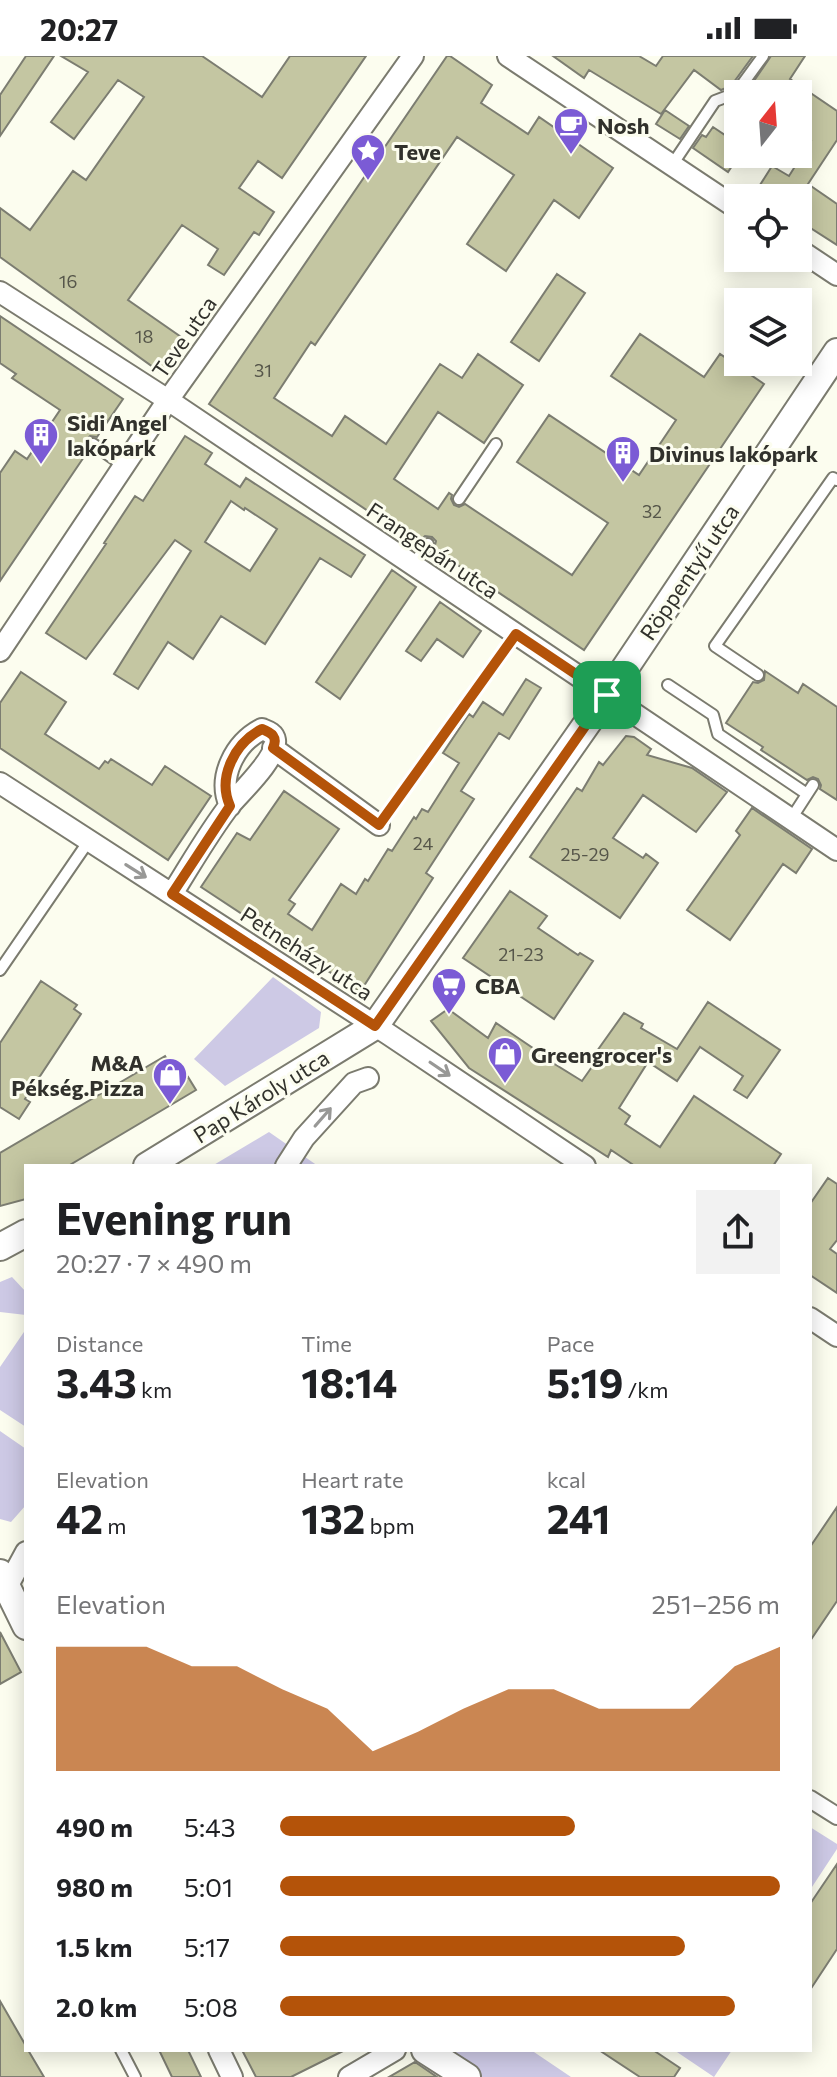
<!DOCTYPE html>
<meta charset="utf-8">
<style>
body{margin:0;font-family:Commissioner,sans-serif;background:#f2f2f2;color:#202124;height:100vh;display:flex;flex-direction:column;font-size:30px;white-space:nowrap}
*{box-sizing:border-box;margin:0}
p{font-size:26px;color:#757577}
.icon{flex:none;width:44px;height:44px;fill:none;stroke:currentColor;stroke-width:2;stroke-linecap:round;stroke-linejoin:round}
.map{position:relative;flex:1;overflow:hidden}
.details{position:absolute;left:24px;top:1108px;width:788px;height:888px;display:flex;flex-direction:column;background:#fff;border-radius:0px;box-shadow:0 4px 20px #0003}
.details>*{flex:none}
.needle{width:52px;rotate:17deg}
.fabs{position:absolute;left:724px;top:24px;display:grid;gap:16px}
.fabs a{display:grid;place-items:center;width:88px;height:88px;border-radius:0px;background:#fff;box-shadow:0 4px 20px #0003;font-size:40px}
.pin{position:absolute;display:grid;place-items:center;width:68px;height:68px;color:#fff;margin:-34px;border-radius:16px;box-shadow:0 4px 12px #0006}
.round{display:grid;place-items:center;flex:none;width:84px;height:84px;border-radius:0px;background:#f2f2f2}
.summary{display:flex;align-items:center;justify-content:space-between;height:136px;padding:0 32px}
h1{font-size:44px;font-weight:700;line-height:60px}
.stats{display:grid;grid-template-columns:repeat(3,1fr);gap:12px;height:136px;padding:8px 32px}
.stats div{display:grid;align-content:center}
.stats b{font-size:40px;font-weight:700}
.stats small{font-size:22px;font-weight:400}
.stats p{font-size:22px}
.chart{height:224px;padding:16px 32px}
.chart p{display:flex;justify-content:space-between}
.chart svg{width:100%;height:144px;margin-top:8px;fill:#b45309;opacity:.7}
ul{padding:0 32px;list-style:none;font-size:26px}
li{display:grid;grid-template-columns:128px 96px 1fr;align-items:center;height:60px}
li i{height:20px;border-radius:10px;background:#b45309}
.status{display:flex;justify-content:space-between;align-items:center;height:56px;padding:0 40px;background:#fff;direction:ltr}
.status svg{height:22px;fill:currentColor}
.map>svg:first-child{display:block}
.green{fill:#cdc9e5}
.building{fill:#c4c6a2;stroke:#7c7d71;stroke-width:2;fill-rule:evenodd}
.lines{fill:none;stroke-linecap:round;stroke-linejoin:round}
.service-casing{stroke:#7b7b6f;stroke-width:14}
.pedestrian-casing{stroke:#7b7b6f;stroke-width:20}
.minor-casing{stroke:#7b7b6f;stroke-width:24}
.tertiary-casing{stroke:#7b7b6f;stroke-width:30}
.service{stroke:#fff;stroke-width:10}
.pedestrian{stroke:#fff;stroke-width:16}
.minor{stroke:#fff;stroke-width:20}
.tertiary{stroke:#fff;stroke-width:26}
.oneway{stroke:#989896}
.route-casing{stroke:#fff;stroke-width:16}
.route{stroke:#b45309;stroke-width:10}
.labels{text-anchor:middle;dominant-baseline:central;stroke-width:6;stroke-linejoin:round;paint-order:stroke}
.number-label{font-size:18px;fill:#56564a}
.poi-label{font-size:22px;font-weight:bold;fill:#31312c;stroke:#fcfdef;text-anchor:start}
.street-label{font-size:22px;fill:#31312c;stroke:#fcfdef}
</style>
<div class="status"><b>20:27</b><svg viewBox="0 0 49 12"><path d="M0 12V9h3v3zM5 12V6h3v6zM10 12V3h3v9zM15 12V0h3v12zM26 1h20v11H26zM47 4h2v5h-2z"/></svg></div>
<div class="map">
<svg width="837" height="2021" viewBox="0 0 837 2021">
<rect width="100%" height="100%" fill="#fcfdef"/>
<!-- green -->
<path class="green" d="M 273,921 L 321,956 L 319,972 L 225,1030 L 194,1003 Z
M 269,1076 L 318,1110 L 212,1110 Z
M 12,1221 L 26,1236 L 26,1259 L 0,1256 L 0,1226 Z
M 26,1273 L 26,1371 L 0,1354 L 0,1311 Z
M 0,1375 L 26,1393 L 26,1449 L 11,1466 L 0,1463 Z
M 810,1771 L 837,1788 L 837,1793 L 810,1834 Z
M 425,1994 L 531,1994 L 571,2021 L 467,2021 Z
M 674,1994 L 732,1994 L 714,2021 Z"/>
<!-- building -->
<path class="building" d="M 26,0 L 54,0 L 0,80 L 0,39 Z
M 61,0 L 202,0 L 262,41 L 290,0 L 366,0 L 282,122 L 258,105 L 239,132 L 274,156 L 259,179 L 254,176 L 224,219 L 208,209 L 218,193 L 182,169 L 128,244 L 184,283 L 160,316 L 0,201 L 0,152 L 30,174 L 73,115 L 86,124 L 144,41 L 118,24 L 74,83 L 51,66 L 88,16 Z
M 447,0 L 450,0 L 492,29 L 481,47 L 528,78 L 539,61 L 613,112 L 579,162 L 554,144 L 506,215 L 467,188 L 514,119 L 457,81 L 315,289 L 311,286 L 274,342 L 332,380 L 345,360 L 386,388 L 440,308 L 462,322 L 478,298 L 523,329 L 484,387 L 438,356 L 394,423 L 438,453 L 449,437 L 452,439 L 451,443 L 454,449 L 459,451 L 465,448 L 572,519 L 608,467 L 517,406 L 549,359 L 639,419 L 676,364 L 611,320 L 640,278 L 704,321 L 720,298 L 764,328 L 584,594 L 434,493 L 436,485 L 432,481 L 425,480 L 421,484 L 374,452 L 371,457 L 209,348 Z
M 553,0 L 639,0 L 656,10 L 663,0 L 753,0 L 731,30 L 721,34 L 694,14 L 661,58 L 589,14 L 584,22 Z
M 771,0 L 805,0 L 790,23 L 837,55 L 837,84 L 808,128 L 837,148 L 837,189 L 798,164 L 798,142 L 764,142 L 755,137 L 772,110 L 789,120 L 811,85 L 798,76 L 798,38 L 745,38 Z
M 665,54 L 689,70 L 680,83 L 656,68 Z
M 738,60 L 738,101 L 728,116 L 693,92 L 702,79 L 706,81 L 713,71 L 725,79 Z
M 557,218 L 585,237 L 539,305 L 511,286 Z
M 0,260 L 123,343 L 97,381 L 90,380 L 86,384 L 86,391 L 88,395 L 0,525 L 0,417 L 15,395 L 27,403 L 60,354 L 12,322 L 16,318 L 0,307 Z
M 185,380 L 212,397 L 205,408 L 240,431 L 246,422 L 365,499 L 351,521 L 320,502 L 265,588 L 221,560 L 193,603 L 168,586 L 138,633 L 114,618 L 191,495 L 175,484 L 86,603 L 46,577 L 106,488 L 104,487 L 135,440 L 143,445 ZM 231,445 L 244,454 L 245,452 L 277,473 L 250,515 L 205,486 Z
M 392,514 L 416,531 L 340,643 L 316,626 Z
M 440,546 L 481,575 L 463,601 L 437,583 L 421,605 L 406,595 Z
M 765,615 L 798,637 L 803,628 L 837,651 L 837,744 L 820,733 L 821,729 L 818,723 L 813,721 L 807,724 L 761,694 L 763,691 L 726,667 L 753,626 L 758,627 L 764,624 Z
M 21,616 L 66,646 L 45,678 L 99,713 L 105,705 L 108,707 L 111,703 L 152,729 L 165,710 L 211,740 L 168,804 L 0,692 L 0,647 Z
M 526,623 L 541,632 L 509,683 L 499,677 L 461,735 L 474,743 L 426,817 L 433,822 L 360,936 L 201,831 L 237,777 L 250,784 L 284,735 L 339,773 L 289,844 L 295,848 L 288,858 L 312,874 L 341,828 L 356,838 L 365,823 L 368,825 L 388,793 L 392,795 L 414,761 L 416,763 L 422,753 L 428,756 L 459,707 L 443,697 L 469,658 L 473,661 L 483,646 L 503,659 Z
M 626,680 L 634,681 L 651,693 L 647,699 L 692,712 L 727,736 L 696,776 L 643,739 L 613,782 L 643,802 L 646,798 L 658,807 L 620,862 L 530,801 L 577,732 L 582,735 L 599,706 L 603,709 Z
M 752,752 L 812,793 L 796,817 L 783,808 L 730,884 L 687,854 L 740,779 L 736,775 Z
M 510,835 L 547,860 L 538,872 L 578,899 L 580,897 L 593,905 L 554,963 L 463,902 Z
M 41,925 L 77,949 L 74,953 L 81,958 L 25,1043 L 30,1046 L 19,1063 L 0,1051 L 0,987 Z
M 708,946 L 780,994 L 747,1042 L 734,1034 L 743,1020 L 700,991 L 677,1025 L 648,1006 L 619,1052 L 630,1060 L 625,1068 L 660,1091 L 694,1040 L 781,1098 L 773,1110 L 635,1110 L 611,1094 L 608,1101 L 469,1012 L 431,965 L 448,953 L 488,982 L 496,967 L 546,1001 L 545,1002 L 582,1025 L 601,998 L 597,995 L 624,957 L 643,968 L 641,972 L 677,993 Z
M 165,1000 L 180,1026 L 188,1021 L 196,1034 L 68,1110 L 26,1110 L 26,1143 L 0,1150 L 0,1097 Z
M 828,1122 L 837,1128 L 837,1184 L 830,1193 L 837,1198 L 837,1237 L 810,1219 L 810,1148 Z
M 837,1451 L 837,1545 L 810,1585 L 810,1491 Z
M 0,1576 L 21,1616 L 0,1628 Z
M 837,1808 L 837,1893 L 810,1934 L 810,1848 Z
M 0,1945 L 26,1990 L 26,1994 L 28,1994 L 44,2021 L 0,2021 Z
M 159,1994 L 188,1994 L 201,2021 L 172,2021 Z
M 242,1994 L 345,1994 L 291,2021 L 256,2021 Z
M 599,1994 L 653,1994 L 680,2012 L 674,2021 L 640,2021 Z
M 415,2006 L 437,2021 L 389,2021 Z"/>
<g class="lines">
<defs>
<path id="service" d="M 672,109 L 715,45 L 736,37 L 763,0
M 93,388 L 124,410
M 459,443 L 496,388
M 413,509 L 428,488
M 758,619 L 715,590 L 833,422 L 837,424
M 668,629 L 713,659 L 718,678 L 807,738
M 791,763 L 813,729
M 379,769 L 516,578
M 0,914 L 88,786
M 121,1994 L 135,2021"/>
<path id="pedestrian" d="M 810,1743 L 837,1760"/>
<path id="minor" d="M 508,0 L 738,153
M 798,193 L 837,219
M 0,236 L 168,344 L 837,794
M 0,595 L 168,344 L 413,0
M 273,692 L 379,769
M 0,727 L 388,978 L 585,1110
M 172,838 C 191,808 209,776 230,749 C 241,736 278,701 275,684 C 274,677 267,675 262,673 C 235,687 217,721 230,750
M 286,1110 L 304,1082 L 354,1027 L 368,1022
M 810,1262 L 837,1280
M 7,1531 L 26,1496
M 219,1994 L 232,2021
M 349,2021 L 395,1994"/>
<path id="tertiary" d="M 147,1110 L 375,970 L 607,639 L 837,296
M 0,1191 L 26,1177
M 0,1517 L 26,1570
M 425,1994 L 467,2021"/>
</defs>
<!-- service casing -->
<use href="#service" class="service-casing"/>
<!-- pedestrian casing -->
<use href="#pedestrian" class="pedestrian-casing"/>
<!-- minor casing -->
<use href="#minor" class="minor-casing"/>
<!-- tertiary casing -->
<use href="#tertiary" class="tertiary-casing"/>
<!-- service -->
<use href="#service" class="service"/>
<!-- pedestrian -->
<use href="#pedestrian" class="pedestrian"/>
<!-- minor -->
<use href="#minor" class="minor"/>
<!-- tertiary -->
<use href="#tertiary" class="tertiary"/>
</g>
<!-- one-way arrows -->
<defs><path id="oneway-shaft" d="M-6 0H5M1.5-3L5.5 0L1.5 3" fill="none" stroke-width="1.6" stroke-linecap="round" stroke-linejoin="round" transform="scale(2)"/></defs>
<g class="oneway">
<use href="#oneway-shaft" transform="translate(136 815) rotate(32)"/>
<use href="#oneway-shaft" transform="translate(440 1013) rotate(34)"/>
<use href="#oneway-shaft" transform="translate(323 1061) rotate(-49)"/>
</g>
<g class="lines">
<defs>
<path id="route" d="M 516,578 L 607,639 L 375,970 L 172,838 L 230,750 C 217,721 235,687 262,673 C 272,677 278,681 273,692 L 379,769 Z"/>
</defs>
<!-- route casing -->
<use href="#route" class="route-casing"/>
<!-- route -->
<use href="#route" class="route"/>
</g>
<!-- icons -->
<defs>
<symbol id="cafe-pin" viewBox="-11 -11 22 30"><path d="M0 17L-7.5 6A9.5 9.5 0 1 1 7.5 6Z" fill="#7b5bd5" stroke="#fcfdef"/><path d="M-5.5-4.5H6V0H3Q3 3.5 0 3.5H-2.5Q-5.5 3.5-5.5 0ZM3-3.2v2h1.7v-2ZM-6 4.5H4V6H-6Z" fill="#fff"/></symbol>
<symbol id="sight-pin" viewBox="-11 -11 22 30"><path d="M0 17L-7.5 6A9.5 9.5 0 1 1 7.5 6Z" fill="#7b5bd5" stroke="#fcfdef"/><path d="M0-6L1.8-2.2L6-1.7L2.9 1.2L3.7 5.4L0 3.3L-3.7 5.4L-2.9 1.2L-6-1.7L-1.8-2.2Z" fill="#fff"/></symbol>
<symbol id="building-pin" viewBox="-11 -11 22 30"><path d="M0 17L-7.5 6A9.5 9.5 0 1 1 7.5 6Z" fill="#7b5bd5" stroke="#fcfdef"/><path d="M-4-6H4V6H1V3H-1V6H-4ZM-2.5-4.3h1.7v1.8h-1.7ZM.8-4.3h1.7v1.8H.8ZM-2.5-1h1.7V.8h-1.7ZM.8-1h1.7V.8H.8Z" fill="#fff"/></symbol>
<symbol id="supermarket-pin" viewBox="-11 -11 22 30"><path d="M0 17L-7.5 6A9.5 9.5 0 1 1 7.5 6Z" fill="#7b5bd5" stroke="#fcfdef"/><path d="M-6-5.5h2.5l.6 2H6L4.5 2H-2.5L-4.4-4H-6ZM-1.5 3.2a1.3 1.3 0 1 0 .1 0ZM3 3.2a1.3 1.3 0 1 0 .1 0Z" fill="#fff"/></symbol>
<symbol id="shop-pin" viewBox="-11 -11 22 30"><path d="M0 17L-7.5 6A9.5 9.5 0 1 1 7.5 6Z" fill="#7b5bd5" stroke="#fcfdef"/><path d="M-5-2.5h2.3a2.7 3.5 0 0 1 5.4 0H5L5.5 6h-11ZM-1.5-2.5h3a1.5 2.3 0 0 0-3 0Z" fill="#fff"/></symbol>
</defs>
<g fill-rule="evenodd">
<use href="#cafe-pin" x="551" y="49" width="40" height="54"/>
<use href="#sight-pin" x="348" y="75" width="40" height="54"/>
<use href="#building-pin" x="21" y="359" width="40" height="54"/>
<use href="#building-pin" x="603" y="377" width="40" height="54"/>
<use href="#supermarket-pin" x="429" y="909" width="40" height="54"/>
<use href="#shop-pin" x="485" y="978" width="40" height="54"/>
<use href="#shop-pin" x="150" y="999" width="40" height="54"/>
</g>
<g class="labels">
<!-- number labels -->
<g class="number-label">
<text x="68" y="225">16</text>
<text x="144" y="280">18</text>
<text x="263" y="314">31</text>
<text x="652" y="455">32</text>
<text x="423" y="787">24</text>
<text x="585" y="798">25-29</text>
<text x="521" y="898">21-23</text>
</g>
<!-- poi labels -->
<g class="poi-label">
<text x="597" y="69">Nosh</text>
<text x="394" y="95">Teve</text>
<text x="67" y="366">Sidi Angel<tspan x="67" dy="25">lakópark</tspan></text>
<text x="649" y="397">Divinus lakópark</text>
<text x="475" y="929">CBA</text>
<text x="531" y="998">Greengrocer's</text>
<text x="144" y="1006" text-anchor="end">M&amp;A<tspan x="144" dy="25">Pékség.Pizza</tspan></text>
</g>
<!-- street labels -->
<g class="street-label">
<text transform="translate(184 281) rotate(-55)">Teve utca</text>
<text transform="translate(433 494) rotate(34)">Frangepán utca</text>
<text transform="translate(689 516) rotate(-56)">Röppentyű utca</text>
<text transform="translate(307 897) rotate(33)">Petneházy utca</text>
<text transform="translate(261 1040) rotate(-32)">Pap Károly utca</text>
</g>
</g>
</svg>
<div class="fabs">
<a><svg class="needle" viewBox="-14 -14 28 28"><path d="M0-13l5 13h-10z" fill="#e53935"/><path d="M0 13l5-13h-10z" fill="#757577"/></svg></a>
<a><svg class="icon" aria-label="locate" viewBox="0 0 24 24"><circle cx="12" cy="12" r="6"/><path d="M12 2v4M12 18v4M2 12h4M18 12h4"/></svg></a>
<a><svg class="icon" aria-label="layers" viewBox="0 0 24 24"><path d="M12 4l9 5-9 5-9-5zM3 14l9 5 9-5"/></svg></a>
</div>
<div class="pin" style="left:607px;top:639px;background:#1e9e55"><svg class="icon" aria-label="arrive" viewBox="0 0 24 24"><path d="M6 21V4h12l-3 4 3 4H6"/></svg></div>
<section class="details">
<div class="summary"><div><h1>Evening run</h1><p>20:27 · 7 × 490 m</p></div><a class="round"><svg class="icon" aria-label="share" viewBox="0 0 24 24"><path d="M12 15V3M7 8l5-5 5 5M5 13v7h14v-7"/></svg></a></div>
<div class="stats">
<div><p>Distance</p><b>3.43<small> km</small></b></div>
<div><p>Time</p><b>18:14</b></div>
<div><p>Pace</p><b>5:19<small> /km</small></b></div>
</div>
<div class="stats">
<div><p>Elevation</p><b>42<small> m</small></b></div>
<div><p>Heart rate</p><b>132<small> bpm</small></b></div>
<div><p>kcal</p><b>241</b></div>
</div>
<div class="chart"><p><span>Elevation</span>251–256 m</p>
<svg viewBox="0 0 160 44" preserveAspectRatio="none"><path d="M0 44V6L10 6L20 6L30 12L40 12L50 19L60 25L70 38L80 32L90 25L100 19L110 19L120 25L130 25L140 25L150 12L160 6V44z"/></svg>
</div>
<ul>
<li><b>490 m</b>5:43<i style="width:59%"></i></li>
<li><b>980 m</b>5:01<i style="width:100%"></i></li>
<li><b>1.5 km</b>5:17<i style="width:81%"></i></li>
<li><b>2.0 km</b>5:08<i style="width:91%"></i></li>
</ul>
</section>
</div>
